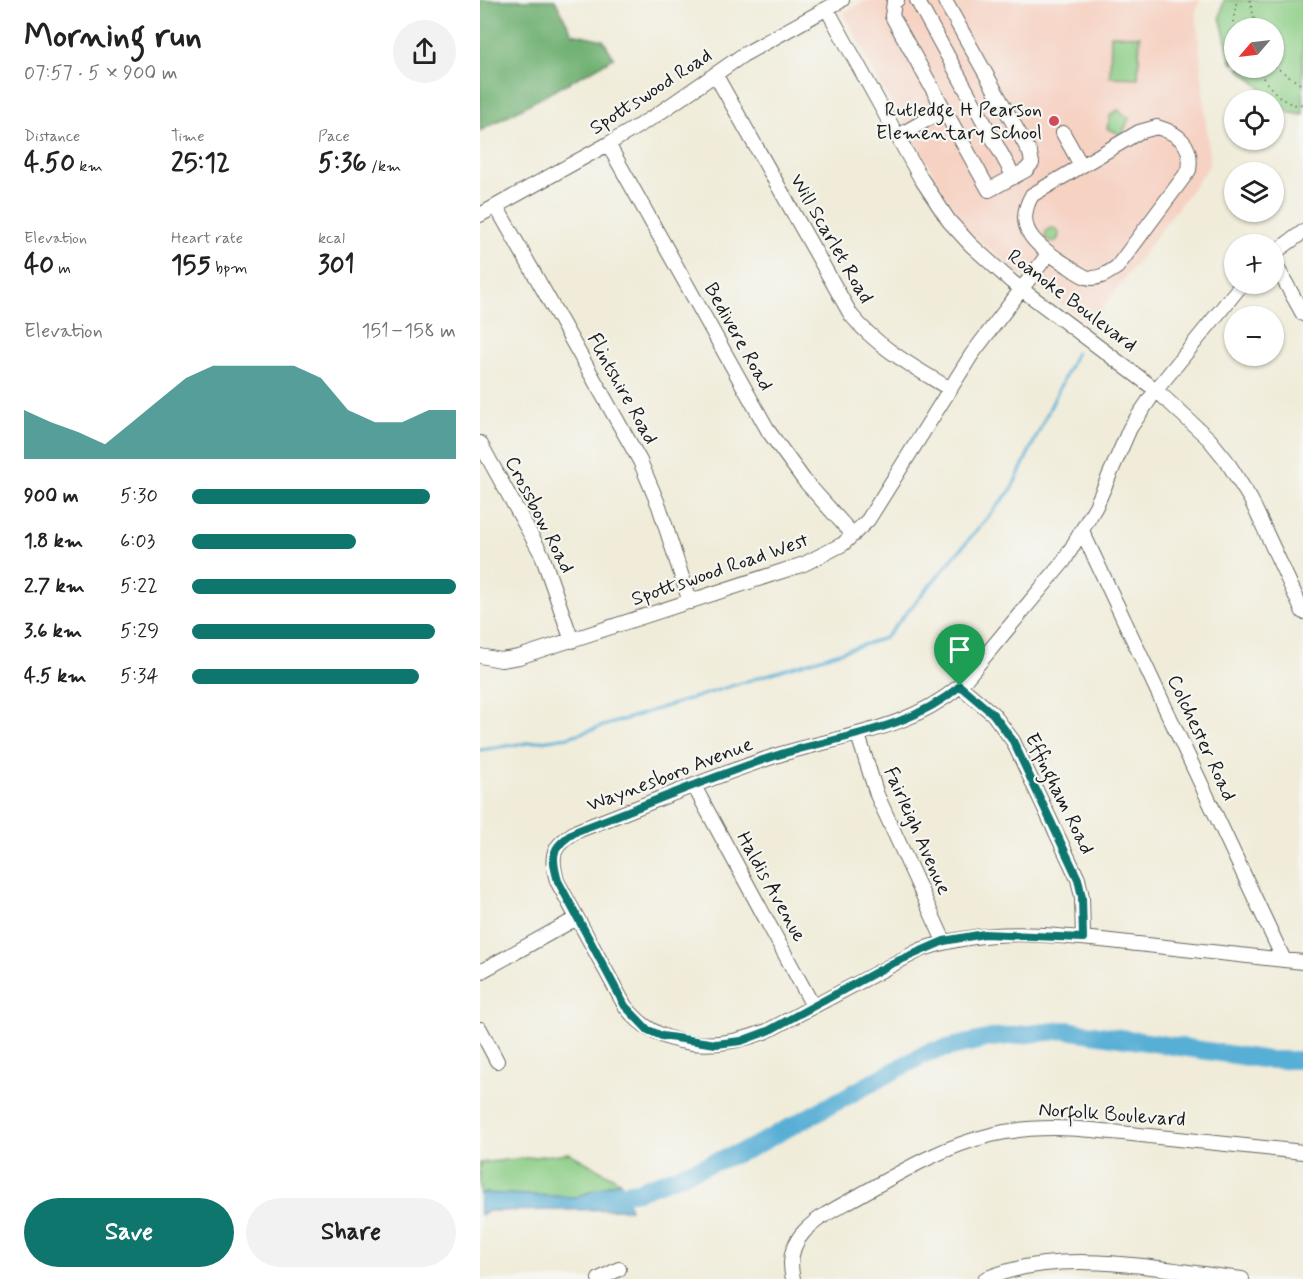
<!DOCTYPE html>
<meta charset="utf-8">
<style>
body{margin:0;font-family:Mynerve,sans-serif;background:#f2f2f2;color:#222;height:100vh;display:flex;flex-direction:column;font-size:22px;white-space:nowrap}
*{box-sizing:border-box;margin:0}
p{font-size:20px;color:#767676}
.icon{flex:none;width:33px;height:33px;fill:none;stroke:currentColor;stroke-width:2;stroke-linecap:round;stroke-linejoin:round}
.map{position:relative;flex:1;overflow:hidden}
.panel{display:flex;flex-direction:column;background:#fff;width:480px}
.panel>*{flex:none}
.needle{width:39px;rotate:242deg}
.tools{position:absolute;left:744px;top:18px;display:grid;gap:12px}
.tools a{display:grid;place-items:center;width:60px;height:60px;border-radius:50%;background:#fff;box-shadow:0 2px 4px #0004;font-size:30px}
.pin{position:absolute;display:grid;place-items:center;width:51px;height:51px;color:#fff;margin:-62px -26px;border-radius:50% 50% 50% 0;rotate:-45deg;box-shadow:0 0 6px #0007}
.pin .icon{rotate:45deg}
.round{display:grid;place-items:center;flex:none;width:63px;height:63px;border-radius:32px;background:#f2f2f2}
.overview{display:flex;align-items:center;justify-content:space-between;height:102px;padding:0 24px}
h1{font-size:33px;font-weight:700;line-height:45px}
.metrics{display:grid;grid-template-columns:repeat(3,1fr);gap:9px;height:102px;padding:6px 24px}
.metrics div{display:grid;align-content:center}
.metrics b{font-size:26px;font-weight:700}
.metrics small{font-size:16px;font-weight:400}
.metrics p{font-size:16px}
.chart{height:168px;padding:12px 24px}
.chart p{display:flex;justify-content:space-between}
.chart svg{width:100%;height:108px;margin-top:6px;fill:#0f766e;opacity:.7}
.action{display:flex;gap:12px;margin-top:auto;padding:12px 24px}
.action a{flex:1;height:69px;border-radius:36px;background:#0f766e;color:#fff;font-size:24px;font-weight:700;line-height:69px;text-align:center}
.action a+a{background:#f2f2f2;color:#222}
ul{padding:0 24px;list-style:none;font-size:20px}
li{display:grid;grid-template-columns:96px 72px 1fr;align-items:center;height:45px}
li i{height:15px;border-radius:8px;background:#0f766e}
main{display:flex;flex:1;min-height:0}
.map>svg:first-child{display:block}
.built{fill:#f6d2c3}
.green{fill:#8bcd85;stroke:#547450;stroke-width:1.5}
.forest{fill:#70b072;stroke:#466647;stroke-width:1.5}
.water{fill:#58afd5;stroke:#3a6678;stroke-width:1.5}
.lines{fill:none;stroke-linecap:round;stroke-linejoin:round}
.stream{stroke:#58afd5;stroke-width:3}
.river{stroke:#58afd5;stroke-width:18}
.minor-casing{stroke:#66655e;stroke-width:16}
.path{stroke:#66655e;stroke-width:1.5;stroke-dasharray:1.5 4.5;stroke-linecap:butt}
.minor{stroke:#fff;stroke-width:14}
.route-casing{stroke:#fff;stroke-width:12}
.route{stroke:#0f766e;stroke-width:8}
.poi-dot{fill:#d1495b;stroke:#f6f6f2;stroke-width:2}
.labels{text-anchor:middle;dominant-baseline:central;stroke-width:4.5;stroke-linejoin:round;paint-order:stroke}
.street-label{font-size:20px;fill:#1c1c1c;stroke:#f6f6f2}
.poi-label{font-size:20px;fill:#1c1c1c;stroke:#f6f6f2;text-anchor:end}
</style>
<main>
<section class="panel">
<div class="overview"><div><h1>Morning run</h1><p>07:57 · 5 × 900 m</p></div><a class="round"><svg class="icon" aria-label="share" viewBox="0 0 24 24"><path d="M12 15V3M7 8l5-5 5 5M5 13v7h14v-7"/></svg></a></div>
<div class="metrics">
<div><p>Distance</p><b>4.50<small> km</small></b></div>
<div><p>Time</p><b>25:12</b></div>
<div><p>Pace</p><b>5:36<small> /km</small></b></div>
</div>
<div class="metrics">
<div><p>Elevation</p><b>40<small> m</small></b></div>
<div><p>Heart rate</p><b>155<small> bpm</small></b></div>
<div><p>kcal</p><b>301</b></div>
</div>
<div class="chart"><p><span>Elevation</span>151–158 m</p>
<svg viewBox="0 0 160 44" preserveAspectRatio="none"><path d="M0 44V24L10 29L20 33L30 38L40 29L50 20L60 11L70 6L80 6L90 6L100 6L110 11L120 24L130 29L140 29L150 24L160 24V44z"/></svg>
</div>
<ul>
<li><b>900 m</b>5:30<i style="width:90%"></i></li>
<li><b>1.8 km</b>6:03<i style="width:62%"></i></li>
<li><b>2.7 km</b>5:22<i style="width:100%"></i></li>
<li><b>3.6 km</b>5:29<i style="width:92%"></i></li>
<li><b>4.5 km</b>5:34<i style="width:86%"></i></li>
</ul>
<div class="action"><a>Save</a><a>Share</a></div>
</section>
<div class="map">
<svg width="823" height="1279" viewBox="0 0 823 1279">
<rect width="100%" height="100%" fill="#f6f6f2"/>
<filter id="ink" filterUnits="userSpaceOnUse"><feTurbulence type="fractalNoise" baseFrequency=".0167" numOctaves="2"/><feDisplacementMap in="SourceGraphic" scale="12" xChannelSelector="R" yChannelSelector="G"/><feConvolveMatrix kernelMatrix="1 2 1 2 8 2 1 2 1" color-interpolation-filters="sRGB"/></filter>
<filter id="wash" filterUnits="userSpaceOnUse"><feTurbulence type="fractalNoise" baseFrequency=".008" numOctaves="4" result="noise"/><feDisplacementMap in="SourceGraphic" scale="24" xChannelSelector="R" yChannelSelector="G"/><feGaussianBlur stdDeviation="1.35" result="paint"/><feColorMatrix in="noise" values="0 0 0 0 0 0 0 0 0 0 0 0 0 0 0 0 0 1.4 0 .05"/><feComposite in="paint" operator="in"/></filter>
<g filter="url(#wash)">
<rect width="100%" height="100%" fill="#f0ecd9"/>
<!-- built -->
<path class="built" d="M 388,0 L 720,0 L 716,11 L 730,165 L 610,325 L 547,279 L 487,231 L 397,77 L 364,13 Z"/>
<!-- green -->
<path class="green" d="M 744,0 L 823,0 L 823,115 L 810,113 L 758,68 L 794,68 L 794,28 L 754,28 L 754,64 L 751,61 L 740,17 Z
M 631,35 L 660,36 L 658,78 L 630,77 Z
M 638,110 L 649,118 L 642,135 L 627,128 L 631,114 Z
M565 235a7 7 0 1 1 14 0a7 7 0 1 1-14 0Z
M 89,1153 L 140,1181 L 96,1197 L 0,1193 L 0,1163 Z"/>
<!-- forest -->
<path class="forest" d="M 0,0 L 75,0 L 92,33 L 123,40 L 134,58 L 0,131 Z"/>
<!-- water -->
<path class="water" d="M 140,1181 L 150,1209 L 9,1211 L 0,1215 L 0,1193 L 96,1197 Z"/>
<g class="lines">
<!-- stream -->
<path class="stream" d="M 0,750 L 88,737 L 405,638 L 531,490 L 596,353"/>
<!-- river -->
<path class="river" d="M 120,1197 L 158,1191 L 269,1149 L 449,1052 L 511,1038 L 586,1030 L 788,1060 L 823,1060"/>
</g>
</g>
<g filter="url(#ink)">
<g class="lines">
<defs>
<path id="minor" d="M 417,0 L 414,2 L 412,16 L 509,190 L 546,170 L 552,163 L 550,153 L 465,1
M 437,0 L 534,177
M 347,9 L 440,177 L 469,221 L 490,244 L 532,282 L 676,390 L 729,439 L 746,460 L 771,500 L 823,612
M 235,74 L 371,315 C 398,348 434,367 470,389
M 677,127 C 700,134 713,145 709,170 L 637,267 C 628,273 617,281 606,277 C 598,274 589,266 582,262 C 556,245 533,228 552,195 L 659,132 Z
M 583,133 L 601,165
M 418,136 L 464,110
M 128,144 L 289,432 L 324,480 L 373,535
M 16,206 L 160,461 L 179,506 L 210,602
M 0,215 L 128,144 L 175,116 L 263,55 L 362,0
M 794,253 L 823,232
M 794,262 L 823,314
M 762,284 L 676,390 L 650,428 L 616,506 L 584,561 L 480,686 C 426,731 363,735 298,755 C 230,777 163,806 97,831 C 72,846 70,854 77,881 L 145,1006 C 180,1052 238,1050 287,1031 L 440,950 C 511,924 585,936 658,944 C 713,950 768,956 823,962
M 0,443 L 62,555 L 92,641
M 603,533 L 804,960
M 0,656 L 21,660 L 39,657 L 324,564 L 363,544 L 388,520 L 492,354 L 569,253
M 480,686 L 513,714 L 533,741 L 598,879 L 602,897 L 603,938
M 378,735 L 397,795 L 464,941
M 214,786 L 333,1006
M 0,972 L 97,918
M 0,1029 L 17,1061
M 119,1279 L 139,1269
M 313,1279 C 302,1235 339,1218 371,1200 C 416,1175 460,1147 511,1135 C 564,1122 616,1130 669,1136 C 720,1141 772,1147 823,1152
M 505,1279 C 583,1246 680,1270 762,1279"/>
</defs>
<!-- minor casing -->
<use href="#minor" class="minor-casing"/>
<!-- path -->
<path class="path" d="M 770,0 L 776,28
M 755,28 L 753,21 L 757,0
M 794,66 L 823,86
M 776,68 C 785,81 804,110 823,104"/>
<!-- minor -->
<use href="#minor" class="minor"/>
</g>
</g>
<g class="lines" filter="url(#ink)">
<defs>
<path id="route" d="M 480,686 L 513,714 L 533,741 L 598,879 L 602,897 L 603,938 L 504,934 L 464,941 L 411,964 L 288,1031 L 261,1041 L 236,1044 L 182,1036 L 168,1030 L 145,1006 L 78,881 C 70,854 72,846 97,831 C 163,806 230,777 298,755 C 363,735 427,731 480,686 Z"/>
</defs>
<!-- route casing -->
<use href="#route" class="route-casing"/>
<!-- route -->
<use href="#route" class="route"/>
</g>
<!-- markers -->
<circle class="poi-dot" cx="574" cy="121" r="6"/>
<g class="labels">
<!-- street labels -->
<g class="street-label">
<text transform="translate(171 92) rotate(-33)">Spottswood Road</text>
<text transform="translate(351 239) rotate(60)">Will Scarlet Road</text>
<text transform="translate(592 301) rotate(37)">Roanoke Boulevard</text>
<text transform="translate(258 337) rotate(61)">Bedivere Road</text>
<text transform="translate(142 389) rotate(61)">Flintshire Road</text>
<text transform="translate(59 515) rotate(63)">Crossbow Road</text>
<text transform="translate(240 570) rotate(-19)">Spottswood Road West</text>
<text transform="translate(721 738) rotate(65)">Colchester Road</text>
<text transform="translate(190 775) rotate(-21)">Waynesboro Avenue</text>
<text transform="translate(579 794) rotate(64)">Effingham Road</text>
<text transform="translate(437 831) rotate(66)">Fairleigh Avenue</text>
<text transform="translate(291 887) rotate(61)">Haldis Avenue</text>
<text transform="translate(632 1115) rotate(4)">Norfolk Boulevard</text>
</g>
<!-- poi labels -->
<g class="poi-label">
<text x="562" y="110">Rutledge H Pearson<tspan x="562" dy="23">Elementary School</tspan></text>
</g>
</g>
</svg>
<div class="tools">
<a><svg class="needle" viewBox="-14 -14 28 28"><path d="M0-13l5 13h-10z" fill="#e53935"/><path d="M0 13l5-13h-10z" fill="#767676"/></svg></a>
<a><svg class="icon" aria-label="locate" viewBox="0 0 24 24"><circle cx="12" cy="12" r="6"/><path d="M12 2v4M12 18v4M2 12h4M18 12h4"/></svg></a>
<a><svg class="icon" aria-label="layers" viewBox="0 0 24 24"><path d="M12 4l9 5-9 5-9-5zM3 14l9 5 9-5"/></svg></a>
<a>+</a>
<a>−</a>
</div>
<div class="pin" style="left:480px;top:686px;background:#1e9e55"><svg class="icon" aria-label="arrive" viewBox="0 0 24 24"><path d="M6 21V4h12l-3 4 3 4H6"/></svg></div>
</div>
</main>
